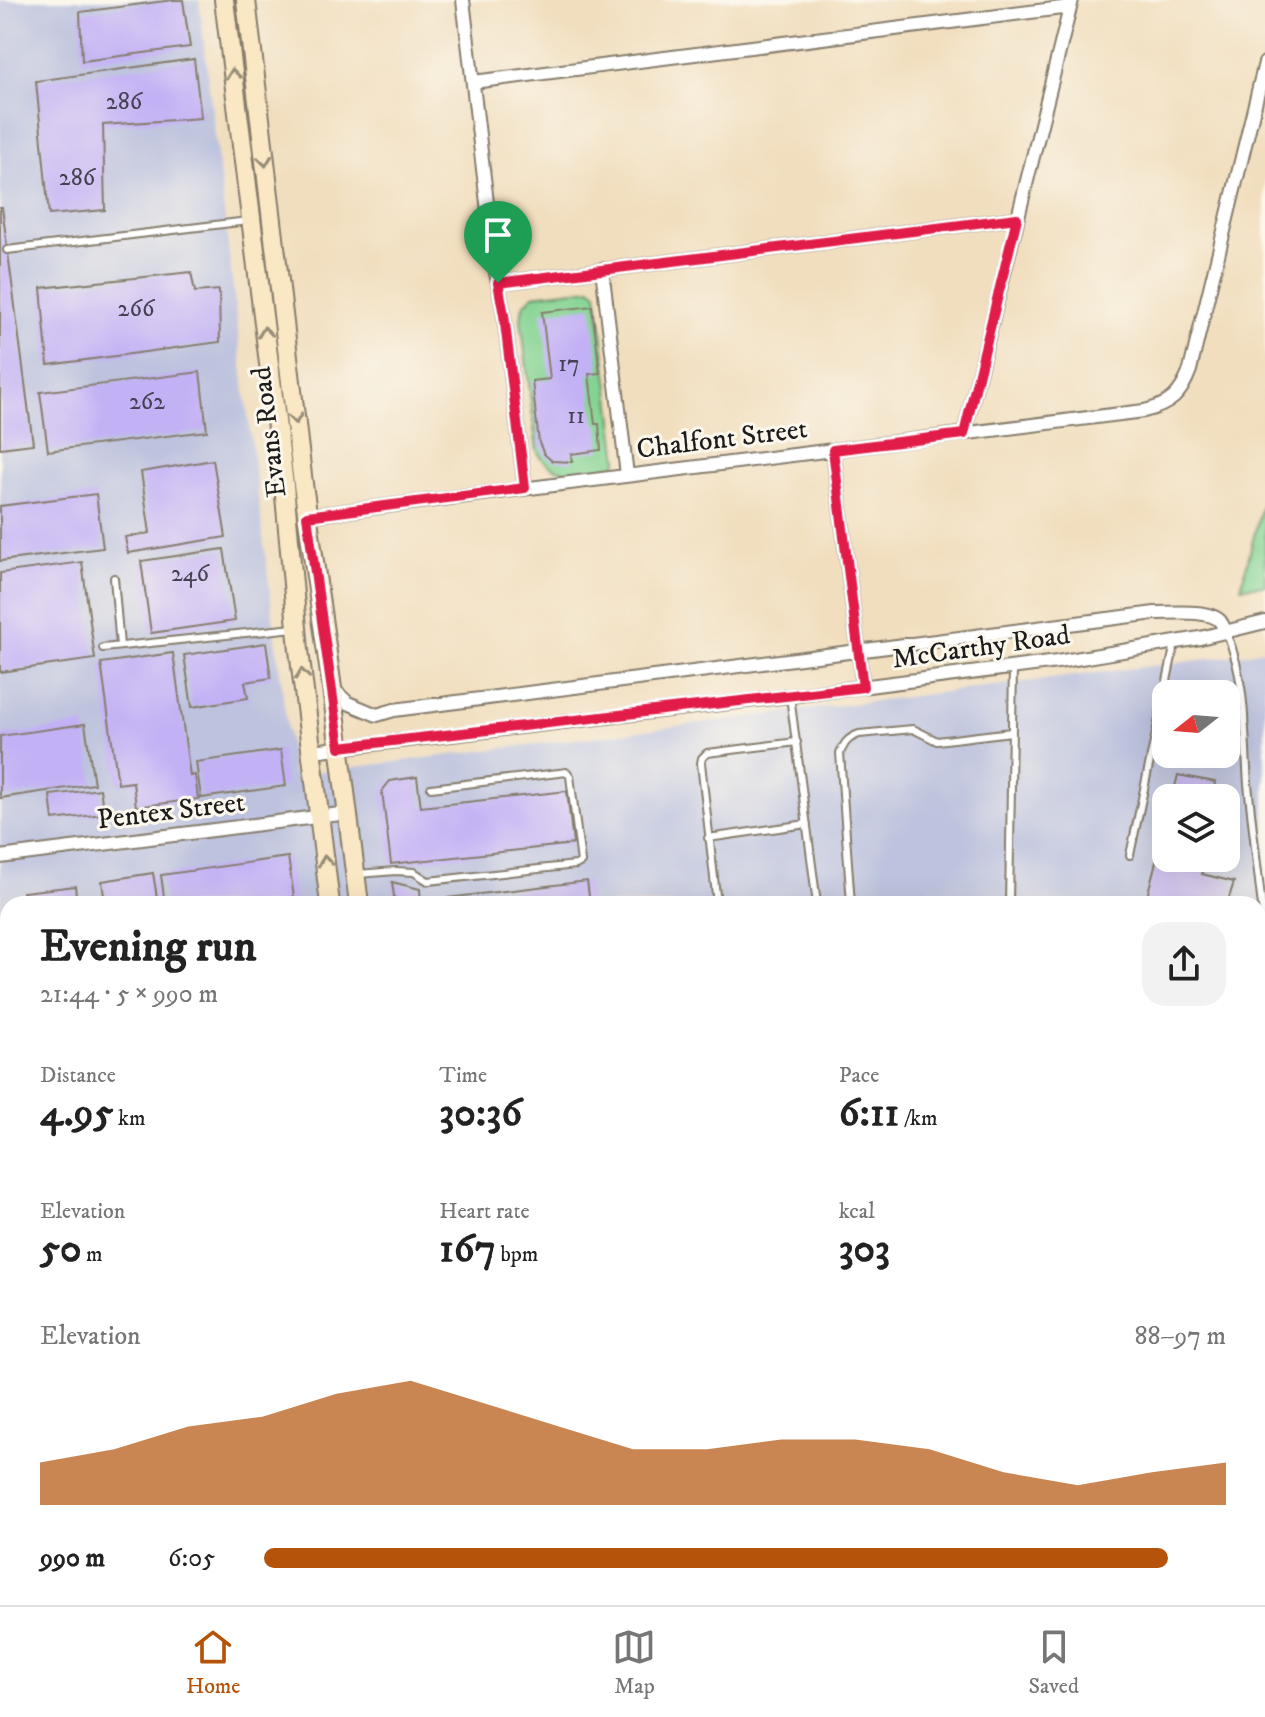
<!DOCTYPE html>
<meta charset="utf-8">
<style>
body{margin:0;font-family:"IM FELL DW Pica",serif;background:#f2f2f2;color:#222;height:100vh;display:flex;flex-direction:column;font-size:30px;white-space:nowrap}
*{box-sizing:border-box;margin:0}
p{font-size:26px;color:#767676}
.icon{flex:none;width:44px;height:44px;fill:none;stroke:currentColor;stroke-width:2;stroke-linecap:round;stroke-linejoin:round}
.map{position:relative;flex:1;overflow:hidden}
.details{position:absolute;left:0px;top:896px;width:1266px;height:710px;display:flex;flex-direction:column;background:#fff;border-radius:24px 24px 0 0;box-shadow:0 8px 32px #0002}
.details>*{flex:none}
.needle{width:52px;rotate:253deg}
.fabs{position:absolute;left:1152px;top:680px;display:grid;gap:16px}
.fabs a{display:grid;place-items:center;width:88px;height:88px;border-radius:16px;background:#fff;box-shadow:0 8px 32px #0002;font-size:40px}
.pin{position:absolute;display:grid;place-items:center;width:68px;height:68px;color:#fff;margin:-82px -34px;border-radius:50% 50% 50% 0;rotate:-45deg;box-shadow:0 0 8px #0007}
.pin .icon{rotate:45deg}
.round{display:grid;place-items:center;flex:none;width:84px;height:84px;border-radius:24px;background:#f2f2f2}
.headline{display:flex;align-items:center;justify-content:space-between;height:136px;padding:0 40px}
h1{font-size:44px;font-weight:800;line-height:60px}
.metrics{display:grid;grid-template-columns:repeat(3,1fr);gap:12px;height:136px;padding:8px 40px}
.metrics div{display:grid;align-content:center}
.metrics b{font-size:40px;font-weight:800}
.metrics small{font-size:22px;font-weight:400}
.metrics p{font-size:22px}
.chart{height:224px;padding:16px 40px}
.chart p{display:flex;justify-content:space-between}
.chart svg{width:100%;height:144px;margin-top:8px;fill:#b45309;opacity:.7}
ul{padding:0 40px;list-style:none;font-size:26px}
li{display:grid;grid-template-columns:128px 96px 1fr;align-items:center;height:60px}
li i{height:20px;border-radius:10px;background:#b45309}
.menu{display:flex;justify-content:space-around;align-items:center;height:112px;border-top:2px solid #e0e0e0;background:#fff;font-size:22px;color:#767676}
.menu a{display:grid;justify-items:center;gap:4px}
.menu .active{color:#b45309}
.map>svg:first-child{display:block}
.industrial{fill:#bdc3de;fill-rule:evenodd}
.green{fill:#84d392;stroke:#507857;stroke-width:2}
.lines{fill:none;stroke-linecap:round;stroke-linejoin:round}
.stream{stroke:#6dbee8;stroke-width:5}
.building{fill:#c3b1f5}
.service-casing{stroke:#867d6d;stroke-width:10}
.minor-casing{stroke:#867d6d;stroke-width:16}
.tertiary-casing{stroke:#867d6d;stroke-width:20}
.secondary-casing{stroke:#867d6d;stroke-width:22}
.service{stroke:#fff;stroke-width:6}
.minor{stroke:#fff;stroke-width:12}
.tertiary{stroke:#fff;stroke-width:16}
.secondary{stroke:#fae7c3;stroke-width:18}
.oneway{stroke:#968c78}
.route-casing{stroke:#fff;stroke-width:16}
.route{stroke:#e11d48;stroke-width:10}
.labels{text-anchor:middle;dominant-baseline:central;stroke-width:6;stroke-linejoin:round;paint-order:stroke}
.number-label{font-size:24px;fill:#464152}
.street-label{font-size:28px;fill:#1c1c1c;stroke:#fbf7ec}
</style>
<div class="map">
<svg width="1265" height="1605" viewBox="0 0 1265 1605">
<rect width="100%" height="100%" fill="#fbf7ec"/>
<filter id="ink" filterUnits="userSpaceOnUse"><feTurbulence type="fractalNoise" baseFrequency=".0125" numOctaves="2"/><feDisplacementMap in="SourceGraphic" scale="16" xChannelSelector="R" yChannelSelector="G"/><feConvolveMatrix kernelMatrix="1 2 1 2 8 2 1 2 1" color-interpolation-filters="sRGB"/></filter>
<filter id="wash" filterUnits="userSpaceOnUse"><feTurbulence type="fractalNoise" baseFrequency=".006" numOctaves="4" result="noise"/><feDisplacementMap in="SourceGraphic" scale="32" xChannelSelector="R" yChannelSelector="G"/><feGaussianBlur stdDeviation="1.8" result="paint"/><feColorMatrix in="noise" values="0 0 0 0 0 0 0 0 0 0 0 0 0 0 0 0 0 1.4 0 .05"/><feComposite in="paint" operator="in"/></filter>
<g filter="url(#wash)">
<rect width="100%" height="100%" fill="#f1debe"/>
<!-- industrial -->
<path class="industrial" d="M 0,0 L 199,0 L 249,424 L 293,775 L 1245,654 L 1265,649 L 1265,1226 L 1258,1238 L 1258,904 L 8,904 L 8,1598 L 1258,1598 L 1258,1593 L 1265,1599 L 1265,1605 L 0,1605 ZM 1166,694 L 1226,694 L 1226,754 L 1166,754 ZM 1166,798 L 1226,798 L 1226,858 L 1166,858 Z"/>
<!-- green -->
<path class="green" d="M 591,288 L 597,293 L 618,460 L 614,465 C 585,469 554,482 537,451 L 521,319 L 523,306 L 533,295 Z
M 1265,493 L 1265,585 L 1241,587 Z
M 1265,1293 L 1265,1541 L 1258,1533 L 1258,1302 Z"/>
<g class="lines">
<!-- stream -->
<path class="stream" d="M 1258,1278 L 1265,1267
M 1258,1550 L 1265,1557"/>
</g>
<g id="blocks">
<!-- building -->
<path class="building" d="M 173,0 L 183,0 L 190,47 L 82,61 L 80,12 Z
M 194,59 L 201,118 L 103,125 L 105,210 L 49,215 L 36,81 Z
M 0,207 L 2,207 L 33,444 L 0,448 Z
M 191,272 L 195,292 L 219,290 L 220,342 L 48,365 L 41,288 Z
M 592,306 L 600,373 L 589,374 L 595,424 L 599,424 L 601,450 L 571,454 L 572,462 L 552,461 L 544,454 L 539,443 L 532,381 L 550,379 L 542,312 Z
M 200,372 L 207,431 L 48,451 L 40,392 Z
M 213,460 L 226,537 L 128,553 L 125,537 L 150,533 L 141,472 Z
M 96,494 L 103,548 L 0,561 L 0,506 Z
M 224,549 L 235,621 L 151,633 L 141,561 Z
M 82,562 L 95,659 L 0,672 L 0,573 Z
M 266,643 L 271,678 L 245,682 L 248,698 L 192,707 L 184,655 Z
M 173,653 L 190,776 L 195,775 L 198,799 L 136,807 L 133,782 L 118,784 L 101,663 Z
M 85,724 L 94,784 L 0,798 L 0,736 Z
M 281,750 L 286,786 L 201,798 L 196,762 Z
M 1178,775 L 1215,782 L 1213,795 L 1221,798 L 1172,798 Z
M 417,777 L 421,807 L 567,791 L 573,844 L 391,864 L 382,791 L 390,781 Z
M 100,789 L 104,814 L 53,820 L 50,795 Z
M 1165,827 L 1166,858 L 1207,859 L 1202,874 L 1234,882 L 1227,904 L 1145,904 Z
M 288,857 L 295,904 L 165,904 L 161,875 Z
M 153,873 L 158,904 L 105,904 L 102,881 Z
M 587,881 L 590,904 L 423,904 L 422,901 Z
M 392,882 L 420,889 L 421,904 L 395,904 Z
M 75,886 L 77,904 L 25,904 L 23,892 Z
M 0,1113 L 2,1113 L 8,1160 L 8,1205 L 2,1206 L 8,1249 L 0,1250 Z
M 0,1381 L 8,1389 L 8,1411 L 0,1420 Z
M 8,1475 L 8,1497 L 0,1498 L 0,1476 Z
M 0,1558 L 8,1564 L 8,1598 L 32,1598 L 32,1605 L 0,1605 Z
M 50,1598 L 97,1598 L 98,1605 L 52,1605 Z
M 162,1598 L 262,1598 L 264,1605 L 163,1605 Z
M 286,1598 L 347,1598 L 348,1605 L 287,1605 Z"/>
</g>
</g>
<g filter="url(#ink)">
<use href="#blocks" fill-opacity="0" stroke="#867d6d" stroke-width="2"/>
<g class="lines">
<defs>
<path id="service" d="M 7,250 L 248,221
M 114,578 L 120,646
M 1227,634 C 1247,684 1244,732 1248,784 C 1253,833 1259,882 1265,931
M 103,648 L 294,628
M 790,696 L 817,904
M 708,838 L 807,824
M 1130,855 L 1175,643
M 358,874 L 396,871 L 414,872 L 428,881 L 576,865 L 581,862 L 570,776 L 567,772 L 431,788
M 717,904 L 701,763 L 702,758 L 707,753 L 797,742
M 851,904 L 840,753 C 845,742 848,738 859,734 L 913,729 L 937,741 L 1011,732
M 1009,904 L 1013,668
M 0,1102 L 8,1107
M 1258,1188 L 1265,1179
M 272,1598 L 273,1605
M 1240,1598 L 1246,1605"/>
<path id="minor" d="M 463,0 L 494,262 L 504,315 L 525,488
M 473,82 L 1070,7
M 602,269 L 627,475
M 498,283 L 1017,218
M 964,434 L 1072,0
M 833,450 L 863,687
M 307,516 L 1144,411 C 1170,405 1181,395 1190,370 L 1265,63
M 332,688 L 348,703 L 377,715 L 394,710 L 1155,613 C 1171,613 1209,609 1220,621 C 1221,622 1226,632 1227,633
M 312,751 L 790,696 L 1057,662 L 1200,638 L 1265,622
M 0,857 L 348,813
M 1051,1598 L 1057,1605
M 630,1605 L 695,1598"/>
<path id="tertiary" d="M 0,1334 L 8,1340"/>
<path id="secondary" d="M 224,0 L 284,485 L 299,650 L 330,904
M 246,0 L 303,484 L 332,688 L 359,904
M 422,1598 L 423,1605
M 443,1598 L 444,1605"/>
</defs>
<!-- service casing -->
<use href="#service" class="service-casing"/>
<!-- minor casing -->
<use href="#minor" class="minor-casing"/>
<!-- tertiary casing -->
<use href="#tertiary" class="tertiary-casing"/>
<!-- secondary casing -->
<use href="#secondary" class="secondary-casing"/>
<!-- service -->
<use href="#service" class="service"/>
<!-- minor -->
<use href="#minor" class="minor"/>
<!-- tertiary -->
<use href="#tertiary" class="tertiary"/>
<!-- secondary -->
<use href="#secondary" class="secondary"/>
</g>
<!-- one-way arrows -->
<defs><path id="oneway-chevron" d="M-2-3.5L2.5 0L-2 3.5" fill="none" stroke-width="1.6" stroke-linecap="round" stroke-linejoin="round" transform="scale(2)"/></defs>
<g class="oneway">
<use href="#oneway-chevron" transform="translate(233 74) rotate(-97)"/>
<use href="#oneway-chevron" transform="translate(265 161) rotate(83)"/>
<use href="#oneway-chevron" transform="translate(265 332) rotate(-97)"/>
<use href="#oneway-chevron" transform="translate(295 419) rotate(83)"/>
<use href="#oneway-chevron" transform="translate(302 674) rotate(-97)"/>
<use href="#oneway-chevron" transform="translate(325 861) rotate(-97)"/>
</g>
</g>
<g class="lines" filter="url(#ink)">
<defs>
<path id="route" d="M 1017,218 L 964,434 L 833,450 L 863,687 L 340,747 L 307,516 L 525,488 L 504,315 L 498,283 Z"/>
</defs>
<!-- route casing -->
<use href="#route" class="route-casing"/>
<!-- route -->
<use href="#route" class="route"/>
</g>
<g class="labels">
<!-- number labels -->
<g class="number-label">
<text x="124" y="102">286</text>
<text x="77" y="178">286</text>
<text x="136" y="309">266</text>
<text x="569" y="364">17</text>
<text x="147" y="402">262</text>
<text x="576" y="416">11</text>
<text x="190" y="574">246</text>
</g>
<!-- street labels -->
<g class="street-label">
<text transform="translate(269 432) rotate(-97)">Evans Road</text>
<text transform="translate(722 439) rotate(-7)">Chalfont Street</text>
<text transform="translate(981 647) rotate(-8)">McCarthy Road</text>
<text transform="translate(171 811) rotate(-7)">Pentex Street</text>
</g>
</g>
</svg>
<div class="fabs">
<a><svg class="needle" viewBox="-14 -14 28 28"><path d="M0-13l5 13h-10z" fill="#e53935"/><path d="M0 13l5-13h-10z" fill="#767676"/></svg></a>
<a><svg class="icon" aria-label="layers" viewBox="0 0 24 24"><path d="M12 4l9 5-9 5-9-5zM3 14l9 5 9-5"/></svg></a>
</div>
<div class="pin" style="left:498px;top:283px;background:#1e9e55"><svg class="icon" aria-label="arrive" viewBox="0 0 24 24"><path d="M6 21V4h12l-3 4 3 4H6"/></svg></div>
<section class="details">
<div class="headline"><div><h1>Evening run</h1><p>21:44 · 5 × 990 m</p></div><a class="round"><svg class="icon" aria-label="share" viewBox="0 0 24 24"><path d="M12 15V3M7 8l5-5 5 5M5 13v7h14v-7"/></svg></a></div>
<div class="metrics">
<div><p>Distance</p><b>4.95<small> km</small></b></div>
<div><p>Time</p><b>30:36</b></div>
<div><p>Pace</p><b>6:11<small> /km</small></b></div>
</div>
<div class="metrics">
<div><p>Elevation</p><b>50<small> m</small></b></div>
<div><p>Heart rate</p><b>167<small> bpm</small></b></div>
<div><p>kcal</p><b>303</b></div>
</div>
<div class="chart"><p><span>Elevation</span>88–97 m</p>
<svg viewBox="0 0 160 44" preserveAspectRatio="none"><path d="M0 44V31L10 27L20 20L30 17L40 10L50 6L60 13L70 20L80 27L90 27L100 24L110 24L120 27L130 34L140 38L150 34L160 31V44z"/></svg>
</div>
<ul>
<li><b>990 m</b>6:05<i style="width:94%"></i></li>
</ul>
</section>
</div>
<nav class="menu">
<a class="active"><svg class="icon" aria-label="home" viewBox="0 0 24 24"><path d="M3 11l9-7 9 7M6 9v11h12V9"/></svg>Home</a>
<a><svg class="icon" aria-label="map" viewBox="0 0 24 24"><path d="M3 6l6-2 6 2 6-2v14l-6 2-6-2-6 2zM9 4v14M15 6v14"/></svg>Map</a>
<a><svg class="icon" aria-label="saved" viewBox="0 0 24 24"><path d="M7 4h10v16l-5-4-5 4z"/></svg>Saved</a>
</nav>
